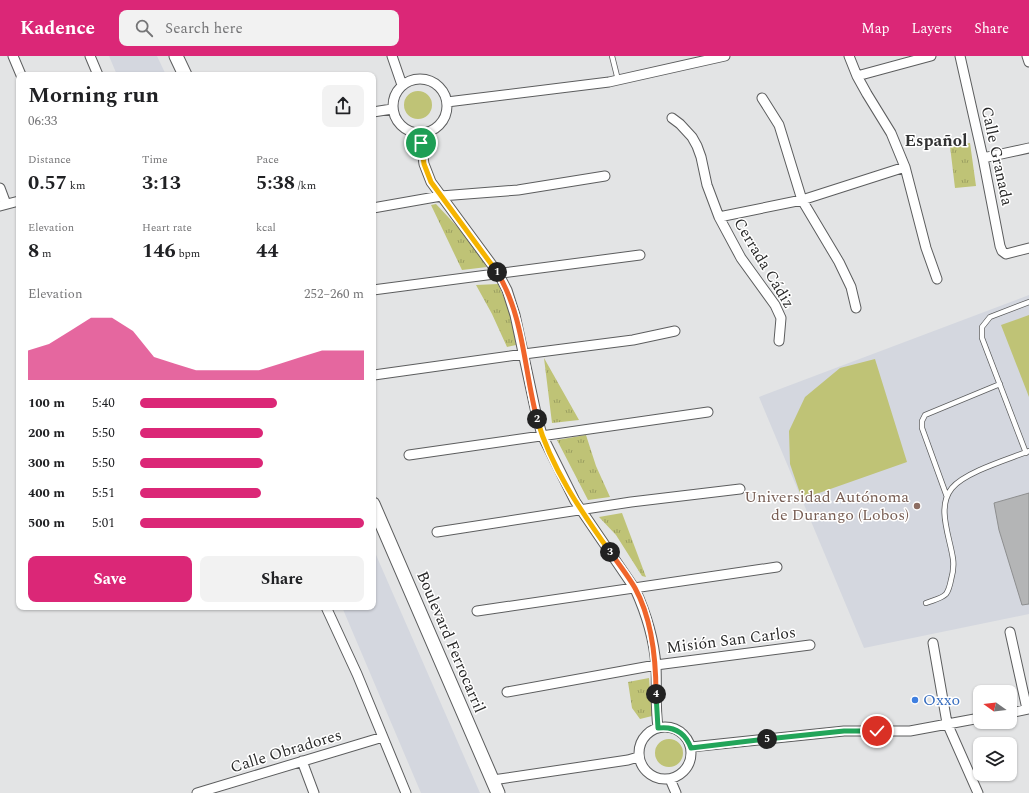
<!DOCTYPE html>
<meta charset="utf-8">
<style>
body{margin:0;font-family:Spectral,serif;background:#f2f2f2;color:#202124;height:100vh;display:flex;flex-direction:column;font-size:15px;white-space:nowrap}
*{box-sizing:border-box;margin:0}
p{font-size:13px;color:#757577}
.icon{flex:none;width:22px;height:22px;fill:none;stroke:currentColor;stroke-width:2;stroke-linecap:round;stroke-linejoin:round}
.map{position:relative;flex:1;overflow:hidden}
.side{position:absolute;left:16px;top:16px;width:360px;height:538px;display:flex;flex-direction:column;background:#fff;border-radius:8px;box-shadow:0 1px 3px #0004}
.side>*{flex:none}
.needle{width:26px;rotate:284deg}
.controls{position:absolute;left:973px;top:629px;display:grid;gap:8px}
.controls a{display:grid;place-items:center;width:44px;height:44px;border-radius:8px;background:#fff;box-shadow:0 1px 3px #0004;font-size:20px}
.pin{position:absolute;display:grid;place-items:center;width:34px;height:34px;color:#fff;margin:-17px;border:2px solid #fff;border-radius:50%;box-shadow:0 1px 4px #0007}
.km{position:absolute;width:20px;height:20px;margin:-10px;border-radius:50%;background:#222;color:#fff;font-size:11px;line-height:20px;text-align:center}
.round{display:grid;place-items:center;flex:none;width:42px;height:42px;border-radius:8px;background:#f2f2f2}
.head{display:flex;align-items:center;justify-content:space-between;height:68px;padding:0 12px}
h1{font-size:22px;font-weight:700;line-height:30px}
.figures{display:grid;grid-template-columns:repeat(3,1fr);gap:6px;height:68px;padding:4px 12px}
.figures div{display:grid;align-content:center}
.figures b{font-size:20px;font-weight:700}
.figures small{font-size:11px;font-weight:400}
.figures p{font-size:11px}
.chart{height:112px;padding:8px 12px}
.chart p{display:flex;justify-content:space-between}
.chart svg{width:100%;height:72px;margin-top:4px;fill:#db2777;opacity:.7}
.cta{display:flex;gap:8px;margin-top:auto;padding:8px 12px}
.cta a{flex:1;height:46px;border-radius:8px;background:#db2777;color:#fff;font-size:16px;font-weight:700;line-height:46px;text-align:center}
.cta a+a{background:#f2f2f2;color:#202124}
ul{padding:0 12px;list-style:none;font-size:13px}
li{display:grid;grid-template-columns:64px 48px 1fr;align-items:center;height:30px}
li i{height:10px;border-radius:5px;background:#db2777}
header{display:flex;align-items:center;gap:24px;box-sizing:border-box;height:56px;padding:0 20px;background:#db2777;color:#fff}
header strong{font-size:19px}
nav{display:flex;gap:22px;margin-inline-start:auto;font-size:14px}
.search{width:280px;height:36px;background:#f2f2f2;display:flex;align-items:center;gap:10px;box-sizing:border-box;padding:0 14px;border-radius:8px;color:#757577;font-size:15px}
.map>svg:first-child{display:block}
.built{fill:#d4d7df}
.grass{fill:#bfc376}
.park{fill:url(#park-tufts)}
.building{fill:#b4b5b6;stroke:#8d8e8f}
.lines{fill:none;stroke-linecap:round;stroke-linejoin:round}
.lane-casing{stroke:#5c5d5e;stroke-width:6}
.street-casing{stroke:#5c5d5e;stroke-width:11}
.secondary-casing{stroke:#5c5d5e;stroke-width:15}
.lane{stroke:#fff;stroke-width:4.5}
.street{stroke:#fff;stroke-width:9}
.secondary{stroke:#fff;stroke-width:13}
.split-1-casing{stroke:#fff;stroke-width:8}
.split-2-casing{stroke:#fff;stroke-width:8}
.split-3-casing{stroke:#fff;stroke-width:8}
.split-4-casing{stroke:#fff;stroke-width:8}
.split-5-casing{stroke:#fff;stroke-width:8}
.split-6-casing{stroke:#fff;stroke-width:8}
.split-1{stroke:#f5b400;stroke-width:5}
.split-2{stroke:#f0652b;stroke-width:5}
.split-3{stroke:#f5b400;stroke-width:5}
.split-4{stroke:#f0652b;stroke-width:5}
.split-5{stroke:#22a559;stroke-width:5}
.split-6{stroke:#22a559;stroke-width:5}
.education-dot{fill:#8d6e63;stroke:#fff;stroke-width:1.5}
.shop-dot{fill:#3f7fe0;stroke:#fff;stroke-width:1.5}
.labels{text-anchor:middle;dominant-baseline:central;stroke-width:3;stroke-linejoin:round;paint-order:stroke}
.street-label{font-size:16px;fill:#2a2a2a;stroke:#fff}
.education-label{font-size:16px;fill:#785e54;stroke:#fff;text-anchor:end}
.shop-label{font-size:16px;fill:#366cbe;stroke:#fff;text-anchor:start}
.neighbourhood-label{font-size:17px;font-weight:bold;fill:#323233;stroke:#fff}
</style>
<header>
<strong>Kadence</strong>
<div class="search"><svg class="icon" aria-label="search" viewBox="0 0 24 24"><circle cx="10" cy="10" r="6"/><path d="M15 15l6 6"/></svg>Search here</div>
<nav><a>Map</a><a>Layers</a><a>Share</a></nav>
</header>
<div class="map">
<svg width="1029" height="737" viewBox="0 0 1029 737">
<defs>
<pattern id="park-tufts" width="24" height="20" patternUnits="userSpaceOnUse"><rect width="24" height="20" fill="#bfc376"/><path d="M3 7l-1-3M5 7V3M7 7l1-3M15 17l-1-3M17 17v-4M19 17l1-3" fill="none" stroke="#9b9f61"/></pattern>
</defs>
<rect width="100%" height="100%" fill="#e3e4e5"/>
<!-- built -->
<path class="built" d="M 109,0 L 157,0 L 166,19 L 117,19 Z
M 1029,239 L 1029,558 L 864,592 L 759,341 Z
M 373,492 L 480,737 L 421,737 L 342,551 L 373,551 Z"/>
<!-- grass -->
<path class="grass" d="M404 49a14 14 0 1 1 28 0a14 14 0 1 1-28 0Z
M 1029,259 L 1029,341 L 1001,269 Z
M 875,303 L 907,406 L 802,443 L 790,408 L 789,375 L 805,341 L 840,312 Z
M655 697a14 14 0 1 1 28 0a14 14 0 1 1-28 0Z"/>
<!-- park -->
<path class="park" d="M 970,87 L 976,130 L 955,132 L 950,90 Z
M 436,148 L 465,179 L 487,211 L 462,214 L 431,149 Z
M 498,228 L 510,255 L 516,289 L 507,291 L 492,258 L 476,229 Z
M 544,302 L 579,364 L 552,367 Z
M 586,379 L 596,410 L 610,441 L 588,444 L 557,384 Z
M 622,457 L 646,521 L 642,520 L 616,479 L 599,461 Z
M 649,622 L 652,660 L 640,663 L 632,652 L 628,626 Z"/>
<!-- building -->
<path class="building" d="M 1029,437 L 1029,548 L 1022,549 L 999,474 L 994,447 Z"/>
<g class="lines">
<defs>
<path id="lane" d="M 612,0 L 618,24
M 1026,397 L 982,282 L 982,271 L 990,261 L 1029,246
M 947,441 L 922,372 L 922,365 L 925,359 L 1000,328
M 926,547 C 933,544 941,543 946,538 C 949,534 950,529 951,524 C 953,517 954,510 953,503 C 950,481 936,451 952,432 C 965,416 1009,403 1029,395"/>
<path id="street" d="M 13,0 L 21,19
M 90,0 L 98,19
M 392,0 L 402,29
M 849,0 L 857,20 L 867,38 L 891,77 L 905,111 L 926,192 L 937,223
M 960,0 L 983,102 L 1000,190 L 1002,195 L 1006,198 L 1029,192
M 1027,0 L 1029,6
M 857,20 L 931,0
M393 50a27 27 0 1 1 54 0a27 27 0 1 1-54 0Z
M 762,42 L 779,69 L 802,144 L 839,206 L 851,231 L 856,252
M 447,46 L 609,26 L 725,0
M 373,56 L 392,53
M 672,62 L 680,68 L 692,81 L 697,90 L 701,101 L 707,129 L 719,161 L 741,202 L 775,249 L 781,262 L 779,285
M 417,78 L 421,87 L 424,108 L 431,126 L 498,217 L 507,234 L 515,259 L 536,357 L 542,379 L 575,445 L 635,533 C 646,557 654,583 656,610 C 657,630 655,651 658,671
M 983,102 L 1029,92
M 0,132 L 6,148
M 0,150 L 19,145
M 373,152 L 441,140 L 518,134 L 605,120
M 719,161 L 802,144 L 905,111
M 373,234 L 640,199
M 374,319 L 524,298 L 633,284 L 675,275
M 409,399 L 708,356
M 437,476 L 631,446 L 740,433
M 326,551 L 357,618 L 406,737
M 477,555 L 777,511
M 1010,576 L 1027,653
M 933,587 L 947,667 L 978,737
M 507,636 L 656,609 L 810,589
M 1010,657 L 1029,653
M639 697a26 26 0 1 1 52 0a26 26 0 1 1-52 0Z
M 691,691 L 844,675 L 910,675 L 980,662
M 302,705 L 314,737
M 670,723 L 676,737
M 493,724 L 628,704 L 638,701
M 197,737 L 383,681"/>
<path id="secondary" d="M 176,0 L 185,19
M 373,448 L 498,737"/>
</defs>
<!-- lane casing -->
<use href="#lane" class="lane-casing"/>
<!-- street casing -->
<use href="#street" class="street-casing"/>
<!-- secondary casing -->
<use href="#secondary" class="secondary-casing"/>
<!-- lane -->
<use href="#lane" class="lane"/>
<!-- street -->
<use href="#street" class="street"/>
<!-- secondary -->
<use href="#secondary" class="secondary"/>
</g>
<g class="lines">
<defs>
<path id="split-1" d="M 421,87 L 424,108 L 431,126 L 497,216"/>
<path id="split-2" d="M 497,216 C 524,260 524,314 537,363"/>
<path id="split-3" d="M 537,363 C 551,412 581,455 610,496"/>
<path id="split-4" d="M 610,496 C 619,508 628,520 635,532 C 652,563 656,604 656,638"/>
<path id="split-5" d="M 656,638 L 658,672 C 674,670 685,676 691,692 L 767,683"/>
<path id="split-6" d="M 767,683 L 844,675 L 877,675"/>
</defs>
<!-- split-1 casing -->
<use href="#split-1" class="split-1-casing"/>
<!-- split-2 casing -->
<use href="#split-2" class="split-2-casing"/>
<!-- split-3 casing -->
<use href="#split-3" class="split-3-casing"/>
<!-- split-4 casing -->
<use href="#split-4" class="split-4-casing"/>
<!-- split-5 casing -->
<use href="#split-5" class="split-5-casing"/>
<!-- split-6 casing -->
<use href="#split-6" class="split-6-casing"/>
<!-- split-1 -->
<use href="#split-1" class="split-1"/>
<!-- split-2 -->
<use href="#split-2" class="split-2"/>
<!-- split-3 -->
<use href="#split-3" class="split-3"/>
<!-- split-4 -->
<use href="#split-4" class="split-4"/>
<!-- split-5 -->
<use href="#split-5" class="split-5"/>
<!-- split-6 -->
<use href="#split-6" class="split-6"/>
</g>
<!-- markers -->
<circle class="education-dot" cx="917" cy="450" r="4"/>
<circle class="shop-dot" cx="915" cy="644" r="4"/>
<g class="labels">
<!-- street labels -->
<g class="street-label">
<text transform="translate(997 100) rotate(78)">Calle Granada</text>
<text transform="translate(764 207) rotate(59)">Cerrada Cádiz</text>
<text transform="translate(731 584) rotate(-7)">Misión San Carlos</text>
<text transform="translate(451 586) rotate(67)">Boulevard Ferrocarril</text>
<text transform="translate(286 695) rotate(-17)">Calle Obradores</text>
</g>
<!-- education labels -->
<g class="education-label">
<text x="909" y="441">Universidad Autónoma<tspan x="909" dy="18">de Durango (Lobos)</tspan></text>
</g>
<!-- shop labels -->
<g class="shop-label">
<text x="923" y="644">Oxxo</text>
</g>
<!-- neighbourhood labels -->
<g class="neighbourhood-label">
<text x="936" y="85">Español</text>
</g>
</g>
</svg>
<div class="controls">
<a><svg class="needle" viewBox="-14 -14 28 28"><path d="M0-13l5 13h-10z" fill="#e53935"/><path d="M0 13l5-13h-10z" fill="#757577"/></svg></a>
<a><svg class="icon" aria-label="layers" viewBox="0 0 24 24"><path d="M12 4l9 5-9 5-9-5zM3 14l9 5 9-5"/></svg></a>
</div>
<div class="pin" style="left:421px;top:87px;background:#1e9e55"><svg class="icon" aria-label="arrive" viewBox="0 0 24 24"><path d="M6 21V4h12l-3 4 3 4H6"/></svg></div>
<div class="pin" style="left:877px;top:675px;background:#d93025"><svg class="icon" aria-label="check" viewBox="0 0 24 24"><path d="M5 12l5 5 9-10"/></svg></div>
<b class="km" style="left:497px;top:216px">1</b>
<b class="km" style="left:537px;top:363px">2</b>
<b class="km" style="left:610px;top:496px">3</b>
<b class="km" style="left:656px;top:638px">4</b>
<b class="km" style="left:767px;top:683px">5</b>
<section class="side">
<div class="head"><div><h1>Morning run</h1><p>06:33</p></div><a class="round"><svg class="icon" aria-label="share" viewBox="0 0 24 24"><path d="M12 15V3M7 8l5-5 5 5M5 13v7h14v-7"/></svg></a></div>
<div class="figures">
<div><p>Distance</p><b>0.57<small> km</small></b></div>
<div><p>Time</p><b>3:13</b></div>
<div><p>Pace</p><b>5:38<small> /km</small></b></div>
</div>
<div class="figures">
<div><p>Elevation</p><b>8<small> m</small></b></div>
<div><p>Heart rate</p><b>146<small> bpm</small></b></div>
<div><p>kcal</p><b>44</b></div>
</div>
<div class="chart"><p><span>Elevation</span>252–260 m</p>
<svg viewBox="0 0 160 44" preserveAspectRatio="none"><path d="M0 44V26L10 22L20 14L30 6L40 6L50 14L60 30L70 34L80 38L90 38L100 38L110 38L120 34L130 30L140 26L150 26L160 26V44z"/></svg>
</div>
<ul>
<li><b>100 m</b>5:40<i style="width:61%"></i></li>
<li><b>200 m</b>5:50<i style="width:55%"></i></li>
<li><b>300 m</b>5:50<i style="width:55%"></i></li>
<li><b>400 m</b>5:51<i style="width:54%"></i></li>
<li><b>500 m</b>5:01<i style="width:100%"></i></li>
</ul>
<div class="cta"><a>Save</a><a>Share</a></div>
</section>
</div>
